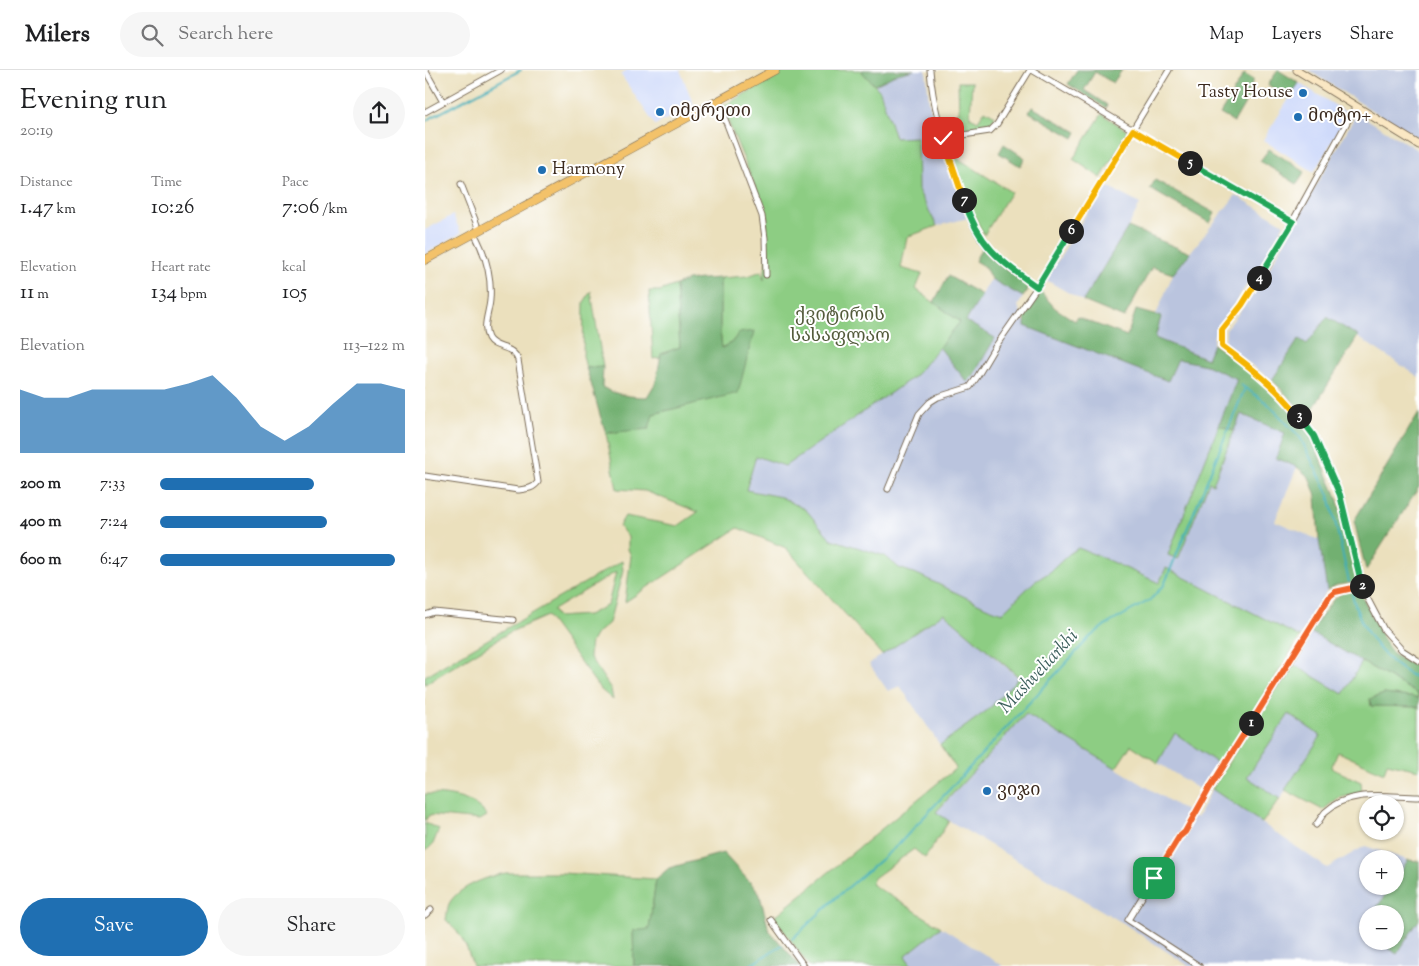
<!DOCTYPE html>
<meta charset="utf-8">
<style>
body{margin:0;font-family:"Sorts Mill Goudy","Noto Serif Georgian",serif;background:#f6f6f6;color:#202124;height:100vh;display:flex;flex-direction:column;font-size:19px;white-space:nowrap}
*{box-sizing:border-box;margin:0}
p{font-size:16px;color:#757577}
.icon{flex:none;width:28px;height:28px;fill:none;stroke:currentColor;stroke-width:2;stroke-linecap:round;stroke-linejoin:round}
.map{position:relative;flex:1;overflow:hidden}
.sheet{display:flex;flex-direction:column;background:#fff;width:425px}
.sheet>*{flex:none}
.buttons{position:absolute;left:934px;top:725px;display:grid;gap:10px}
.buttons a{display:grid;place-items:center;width:45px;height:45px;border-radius:50%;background:#fff;box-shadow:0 1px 4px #0004;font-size:25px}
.pin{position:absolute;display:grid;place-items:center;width:42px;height:42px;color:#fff;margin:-21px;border-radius:10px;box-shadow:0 2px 8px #0006}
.km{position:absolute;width:25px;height:25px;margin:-12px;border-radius:50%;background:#222;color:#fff;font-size:14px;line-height:25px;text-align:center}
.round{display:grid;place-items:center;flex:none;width:52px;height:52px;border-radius:26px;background:#f6f6f6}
.head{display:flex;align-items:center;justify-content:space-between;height:85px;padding:0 20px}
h1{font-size:28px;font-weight:600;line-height:38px}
.figures{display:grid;grid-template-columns:repeat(3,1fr);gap:8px;height:85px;padding:5px 20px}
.figures div{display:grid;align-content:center}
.figures b{font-size:21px;font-weight:600}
.figures small{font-size:14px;font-weight:400}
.figures p{font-size:14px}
.chart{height:140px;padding:10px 20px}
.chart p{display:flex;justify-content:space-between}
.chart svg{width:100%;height:90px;margin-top:5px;fill:#1f6fb2;opacity:.7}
.action{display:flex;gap:10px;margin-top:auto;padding:10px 20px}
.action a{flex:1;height:58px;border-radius:30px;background:#1f6fb2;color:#fff;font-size:20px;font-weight:600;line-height:58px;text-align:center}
.action a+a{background:#f6f6f6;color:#202124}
ul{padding:0 20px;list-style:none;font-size:16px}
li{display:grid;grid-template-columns:80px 60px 1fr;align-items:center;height:38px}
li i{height:12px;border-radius:6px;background:#1f6fb2}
header{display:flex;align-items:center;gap:30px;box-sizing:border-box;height:70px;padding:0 25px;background:#fff;border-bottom:1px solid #e0e0e0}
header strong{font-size:24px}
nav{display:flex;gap:28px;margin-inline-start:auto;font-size:18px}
.search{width:350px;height:45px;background:#f6f6f6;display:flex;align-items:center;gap:12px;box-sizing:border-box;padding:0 18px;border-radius:28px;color:#757577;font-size:19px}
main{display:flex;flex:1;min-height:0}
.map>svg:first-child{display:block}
.built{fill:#cfdafa}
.industrial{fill:#bac4de}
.green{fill:#8dcd83;stroke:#647c50;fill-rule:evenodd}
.forest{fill:#72b071;stroke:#566d48}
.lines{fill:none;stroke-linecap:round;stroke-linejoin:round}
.stream{stroke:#3eaeb8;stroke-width:2}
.minor-casing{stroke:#796a56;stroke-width:7}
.secondary-casing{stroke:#796a56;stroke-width:9}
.primary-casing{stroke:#796a56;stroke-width:9}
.minor{stroke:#fff;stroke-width:5}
.secondary{stroke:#fae7c3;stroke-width:7}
.primary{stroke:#f3c26a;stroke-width:8}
.split-1-casing{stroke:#fff;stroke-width:10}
.split-2-casing{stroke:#fff;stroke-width:10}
.split-3-casing{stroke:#fff;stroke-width:10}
.split-4-casing{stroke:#fff;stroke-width:10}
.split-5-casing{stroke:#fff;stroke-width:10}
.split-6-casing{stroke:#fff;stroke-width:10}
.split-7-casing{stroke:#fff;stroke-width:10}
.split-8-casing{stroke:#fff;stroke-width:10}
.split-1{stroke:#f0652b;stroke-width:6}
.split-2{stroke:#f0652b;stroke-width:6}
.split-3{stroke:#22a559;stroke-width:6}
.split-4{stroke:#f5b400;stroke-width:6}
.split-5{stroke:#22a559;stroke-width:6}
.split-6{stroke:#f5b400;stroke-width:6}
.split-7{stroke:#22a559;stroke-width:6}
.split-8{stroke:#f5b400;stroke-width:6}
.poi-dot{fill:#1f6fb2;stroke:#fff;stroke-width:2}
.labels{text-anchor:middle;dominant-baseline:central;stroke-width:4;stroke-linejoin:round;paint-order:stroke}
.poi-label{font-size:18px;fill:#3b2a1e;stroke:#fff;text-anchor:start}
.park-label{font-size:18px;fill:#545b3c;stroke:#fff}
.water-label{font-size:19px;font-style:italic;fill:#3c5f5c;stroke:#fff}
</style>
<header>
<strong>Milers</strong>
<div class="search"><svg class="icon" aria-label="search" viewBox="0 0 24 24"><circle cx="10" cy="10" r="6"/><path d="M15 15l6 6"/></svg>Search here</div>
<nav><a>Map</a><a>Layers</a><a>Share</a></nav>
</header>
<main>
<section class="sheet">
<div class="head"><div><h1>Evening run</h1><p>20:19</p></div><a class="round"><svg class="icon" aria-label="share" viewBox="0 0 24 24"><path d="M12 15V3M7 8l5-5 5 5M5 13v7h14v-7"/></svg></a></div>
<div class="figures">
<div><p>Distance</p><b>1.47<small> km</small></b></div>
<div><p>Time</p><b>10:26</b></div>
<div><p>Pace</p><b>7:06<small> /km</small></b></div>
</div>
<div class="figures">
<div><p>Elevation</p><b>11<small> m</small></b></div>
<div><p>Heart rate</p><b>134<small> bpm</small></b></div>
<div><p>kcal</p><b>105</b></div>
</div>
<div class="chart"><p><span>Elevation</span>113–122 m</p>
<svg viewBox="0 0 160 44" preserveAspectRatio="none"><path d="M0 44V13L10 17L20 17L30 13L40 13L50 13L60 13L70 10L80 6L90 17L100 31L110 38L120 31L130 20L140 10L150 10L160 13V44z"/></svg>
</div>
<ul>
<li><b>200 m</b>7:33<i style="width:63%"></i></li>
<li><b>400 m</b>7:24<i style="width:68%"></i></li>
<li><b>600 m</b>6:47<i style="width:96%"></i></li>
</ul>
<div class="action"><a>Save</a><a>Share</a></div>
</section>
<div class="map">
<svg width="994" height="896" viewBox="0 0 994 896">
<rect width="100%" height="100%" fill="#fff"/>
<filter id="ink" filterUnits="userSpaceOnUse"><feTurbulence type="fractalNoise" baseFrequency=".02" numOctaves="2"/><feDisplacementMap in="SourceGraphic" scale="10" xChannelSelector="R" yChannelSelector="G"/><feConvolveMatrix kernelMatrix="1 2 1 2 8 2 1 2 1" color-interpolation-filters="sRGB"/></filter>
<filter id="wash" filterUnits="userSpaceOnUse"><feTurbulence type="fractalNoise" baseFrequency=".0096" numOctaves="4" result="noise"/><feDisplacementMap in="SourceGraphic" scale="20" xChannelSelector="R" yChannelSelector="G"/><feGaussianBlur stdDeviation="1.12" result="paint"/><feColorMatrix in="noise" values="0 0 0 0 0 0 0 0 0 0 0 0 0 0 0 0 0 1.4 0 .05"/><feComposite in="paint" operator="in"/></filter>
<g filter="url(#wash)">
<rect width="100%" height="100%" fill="#ebe0bd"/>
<!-- built -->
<path class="built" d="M 202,0 L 255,0 L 269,35 L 230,55 L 196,5 Z
M 874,13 L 924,44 L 889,102 L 838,70 Z
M 28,145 L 36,163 L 0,184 L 0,160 Z"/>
<!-- industrial -->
<path class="industrial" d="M 489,0 L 501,0 L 504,32 L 512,63 L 543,148 L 512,156 L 493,120 L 492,68 L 470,68 L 455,21 L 450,15 L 472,4 Z
M 883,0 L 994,0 L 994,70 L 948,41 Z
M 935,45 L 994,81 L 994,307 L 902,247 L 882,274 L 873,270 L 847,310 L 800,276 L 801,260 L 836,213 L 929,48 Z
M 679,115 L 715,134 L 703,157 L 658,231 L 621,210 Z
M 811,125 L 859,154 L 840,187 L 789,265 L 788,274 L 782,289 L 730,268 L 736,247 L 731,245 L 748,204 Z
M 566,209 L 598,227 L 593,236 L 601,256 L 743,311 L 753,289 L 781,295 L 812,309 L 743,485 L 784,412 L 788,414 L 815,344 L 861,363 L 851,387 L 872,397 L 850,451 L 894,470 L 902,520 L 875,567 L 741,498 L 734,513 L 671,485 L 644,484 L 625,502 L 609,512 L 577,543 L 561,537 L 494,505 L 474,498 L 460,486 L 405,469 L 381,440 L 321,420 L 331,385 L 489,306 L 514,277 L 542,311 L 548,306 L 569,268 L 541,251 Z
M 519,543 L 594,608 L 564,639 L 515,675 L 475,616 L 463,621 L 444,594 Z
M 885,562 L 937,592 L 918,624 L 866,593 Z
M 601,644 L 691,698 L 772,748 L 787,719 L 902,798 L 940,776 L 983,790 L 970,811 L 970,789 L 942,789 L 942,816 L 966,816 L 948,844 L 942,844 L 942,852 L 936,862 L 942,866 L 942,871 L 952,871 L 972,884 L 994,850 L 994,896 L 764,896 L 698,853 L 511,743 Z
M 864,644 L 897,666 L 855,729 L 822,707 Z
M 750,663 L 795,695 L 780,723 L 733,693 Z
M 516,857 L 578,896 L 487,896 L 480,886 Z"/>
<!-- green -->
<path class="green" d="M 361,0 L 435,0 L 455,21 L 470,68 L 492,67 L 493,120 L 512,156 L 482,167 L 476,198 L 497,204 L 491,219 L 535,252 L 490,306 L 360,396 L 331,386 L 321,420 L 356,427 L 381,440 L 406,469 L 460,486 L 474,498 L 494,505 L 561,537 L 577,543 L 609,512 L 625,502 L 644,484 L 653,478 L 671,485 L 734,513 L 741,498 L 875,567 L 795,695 L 750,663 L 733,693 L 706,675 L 691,698 L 601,644 L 511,742 L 524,751 L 500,788 L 489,779 L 449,808 L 446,814 L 516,857 L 480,886 L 487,896 L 384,896 L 349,847 L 531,698 L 515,675 L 564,639 L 594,607 L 519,543 L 457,585 L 361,478 L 313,458 L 200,532 L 206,486 L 203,479 L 203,467 L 194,456 L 200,446 L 253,456 L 273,442 L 220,421 L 192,419 L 181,363 L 190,363 L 228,344 L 313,322 L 314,263 L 306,273 L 297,278 L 295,261 L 295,208 L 323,206 L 337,201 L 339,210 L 341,190 L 342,145 L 297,37 Z
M 533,12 L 547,12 L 545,47 L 553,51 L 560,40 L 570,46 L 564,56 L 527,62 L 524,46 L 534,42 Z
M 677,44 L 701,60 L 702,63 L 676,108 L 648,89 Z
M 530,68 L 540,69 L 529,86 L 586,122 L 559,165 L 550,147 L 523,77 L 523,73 Z
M 251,215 L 255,277 L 236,284 L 235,288 L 228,289 L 224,221 L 235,221 Z
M 166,221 L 178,297 L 161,298 L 158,286 L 159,232 Z
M 794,355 L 809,361 L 788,414 L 784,412 L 753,489 L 743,485 Z
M 197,491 L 198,501 L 184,553 L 170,565 L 166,572 L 164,586 L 186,619 L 188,630 L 175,619 L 122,546 L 85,562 L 0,614 L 0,606 ZM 191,502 L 183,535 L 163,545 L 132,547 L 128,540 Z
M 937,592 L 993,624 L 993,628 L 959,624 L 945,629 L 946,636 L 994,637 L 994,700 L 962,693 L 959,703 L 913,682 L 906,698 L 936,712 L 937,723 L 913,728 L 898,740 L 860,720 L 896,666 L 864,644 L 822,707 L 855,729 L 837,753 L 787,719 L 866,593 L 918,624 Z
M 0,724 C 21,724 49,727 62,746 L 55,750 L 4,745 L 0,751 Z
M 0,753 L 14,759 L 8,774 L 2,780 L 0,780 Z
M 81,803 L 137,803 L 231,809 L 224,860 L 208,861 L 209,896 L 48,896 C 41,874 38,866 21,850 C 22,845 22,839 24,834 C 32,817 64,806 81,803 Z"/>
<!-- forest -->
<path class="forest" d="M 438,0 L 489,0 L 472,4 L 450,15 L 436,1 Z
M 652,0 L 697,0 L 688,13 L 670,2 L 659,20 L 682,35 L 681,38 L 643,14 Z
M 853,0 L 874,13 L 864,28 L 843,15 Z
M 819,4 L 829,10 L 821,24 L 824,26 L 809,52 L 795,44 Z
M 607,37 L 652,62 L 649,68 L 604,42 Z
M 579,74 L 600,88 L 595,96 L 574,83 Z
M 844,79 L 880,102 L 872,114 L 835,91 Z
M 730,110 L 790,143 L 785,153 L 725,119 Z
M 703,157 L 765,183 L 748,204 L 727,197 L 699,248 L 658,231 Z
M 557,177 L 572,192 L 602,214 L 603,220 L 598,227 L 566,209 L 560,197 L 550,191 Z
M 523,206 L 557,225 L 541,251 L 570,268 L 548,306 L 542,312 L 514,277 L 535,252 L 509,232 Z
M 295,208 L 295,261 L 297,278 L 306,273 L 314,263 L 329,261 L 313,323 L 228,344 L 224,359 L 181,363 C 173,342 169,320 161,298 L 178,297 L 177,317 C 191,325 206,327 222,327 L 231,312 L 236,284 L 255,277 L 251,215 L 263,210 Z
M 615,221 L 630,238 L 650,251 L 652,247 L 702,266 L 711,240 L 736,247 L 730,268 L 782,289 L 788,274 L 829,304 L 861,335 L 886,367 L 912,427 L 934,512 L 912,515 L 902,520 L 894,470 L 891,426 L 884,407 L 872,397 L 851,388 L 860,363 L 816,344 L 809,361 L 794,355 L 812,309 L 781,295 L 753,289 L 743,311 L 600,256 L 601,241 Z
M 902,247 L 933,266 L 883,347 L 847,310 L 874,269 L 882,274 Z
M 994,342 L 994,417 L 941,500 L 929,451 Z
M 930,520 L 936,524 L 961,574 L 970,586 L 994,598 L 994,637 L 946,636 L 945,629 L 959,624 L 993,628 L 993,624 L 885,562 L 907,531 L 918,522 Z
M 298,783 L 334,822 L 344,860 L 375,896 L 209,896 L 208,861 L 224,859 L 231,809 L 244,798 Z
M 983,790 L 994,791 L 994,850 L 972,884 L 952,871 L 970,871 L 970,844 L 948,844 L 966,816 L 970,816 L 970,811 Z"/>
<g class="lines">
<!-- stream -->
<path class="stream" d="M 0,51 L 96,0
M 816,315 L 842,333 L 875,367 L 904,425 L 924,512
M 927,524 C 935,560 960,594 994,609
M 367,869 L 412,827 L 474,774 L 665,567 L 679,556 L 725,530 L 739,515 L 820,318
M 324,896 L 357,875"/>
</g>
</g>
<g filter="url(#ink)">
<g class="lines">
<defs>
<path id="minor" d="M 0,0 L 18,32
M 505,0 C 508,40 520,73 532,111 C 540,133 546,158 562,176 C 575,193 594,205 612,217
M 607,0 L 708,60 L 868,152
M 293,31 L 337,146 L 340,168 L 341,205
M 931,36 L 843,196 L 817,235 L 797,260 L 797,276 L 827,298 L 865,334 L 889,366 L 915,425 L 939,522 L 959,560 L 977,580 L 994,591
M 0,42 L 76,0
M 518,68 L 565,61 L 572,54 L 605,0
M 36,114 L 54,160
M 0,406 L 93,420 C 101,419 108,419 113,412 L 93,290 C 92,287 89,283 86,281 C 79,276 68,277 63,268 C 57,256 64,243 65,230 C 67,207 60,183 49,163
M 463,419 L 494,344 L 505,332 L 513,327 L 545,317 L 552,307 L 568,280 L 612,217 L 744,0
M 0,545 L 9,542 L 88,550
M 891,755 C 894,751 897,746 900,742 C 925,718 963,727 994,727
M 0,845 L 6,840
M 346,850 L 379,896
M 774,896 L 703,850 L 754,767 L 760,762 L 784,719 L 856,607 L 905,526 L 910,522 L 937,516"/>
<path id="secondary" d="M 872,0 L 994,75"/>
<path id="primary" d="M 0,190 L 350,0"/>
</defs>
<!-- minor casing -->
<use href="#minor" class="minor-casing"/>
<!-- secondary casing -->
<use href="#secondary" class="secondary-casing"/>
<!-- primary casing -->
<use href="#primary" class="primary-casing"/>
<!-- minor -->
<use href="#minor" class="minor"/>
<!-- secondary -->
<use href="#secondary" class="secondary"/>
<!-- primary -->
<use href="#primary" class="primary"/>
</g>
</g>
<g class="lines" filter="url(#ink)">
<defs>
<path id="split-1" d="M 729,808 L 754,767 L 760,762 L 784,719 L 826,653"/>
<path id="split-2" d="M 826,653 L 905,526 L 910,522 L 937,516"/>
<path id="split-3" d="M 874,346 L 889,366 L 915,425 L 937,516"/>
<path id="split-4" d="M 834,208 L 817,235 L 797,260 L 797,276 C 824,296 853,318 874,346"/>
<path id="split-5" d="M 765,93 L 868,152 L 834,208"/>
<path id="split-6" d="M 646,161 L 708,60 L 765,93"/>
<path id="split-7" d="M 539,130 C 554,176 574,190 612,217 L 646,161"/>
<path id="split-8" d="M 518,68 L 539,130"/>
</defs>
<!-- split-1 casing -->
<use href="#split-1" class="split-1-casing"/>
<!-- split-2 casing -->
<use href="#split-2" class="split-2-casing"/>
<!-- split-3 casing -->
<use href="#split-3" class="split-3-casing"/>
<!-- split-4 casing -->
<use href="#split-4" class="split-4-casing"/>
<!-- split-5 casing -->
<use href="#split-5" class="split-5-casing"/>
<!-- split-6 casing -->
<use href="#split-6" class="split-6-casing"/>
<!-- split-7 casing -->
<use href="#split-7" class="split-7-casing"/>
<!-- split-8 casing -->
<use href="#split-8" class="split-8-casing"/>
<!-- split-1 -->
<use href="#split-1" class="split-1"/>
<!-- split-2 -->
<use href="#split-2" class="split-2"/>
<!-- split-3 -->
<use href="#split-3" class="split-3"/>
<!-- split-4 -->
<use href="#split-4" class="split-4"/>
<!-- split-5 -->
<use href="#split-5" class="split-5"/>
<!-- split-6 -->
<use href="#split-6" class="split-6"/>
<!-- split-7 -->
<use href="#split-7" class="split-7"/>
<!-- split-8 -->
<use href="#split-8" class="split-8"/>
</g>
<!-- markers -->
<g class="poi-dot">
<circle cx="878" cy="23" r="5"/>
<circle cx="235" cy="42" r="5"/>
<circle cx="873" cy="47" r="5"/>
<circle cx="117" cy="100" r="5"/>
<circle cx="562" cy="721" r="5"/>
</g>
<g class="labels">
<!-- poi labels -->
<g class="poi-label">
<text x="868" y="23" text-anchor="end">Tasty House</text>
<text x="245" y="42">იმერეთი</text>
<text x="883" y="47">მოტო+</text>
<text x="127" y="100">Harmony</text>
<text x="572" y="721">ვიჯი</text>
</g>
<!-- park labels -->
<g class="park-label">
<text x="415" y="246">ქვიტირის<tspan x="415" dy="21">სასაფლაო</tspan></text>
</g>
<!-- water labels -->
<g class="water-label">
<text transform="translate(614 602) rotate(-47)">Mashveliarkhi</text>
</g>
</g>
</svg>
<div class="buttons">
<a><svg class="icon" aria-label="locate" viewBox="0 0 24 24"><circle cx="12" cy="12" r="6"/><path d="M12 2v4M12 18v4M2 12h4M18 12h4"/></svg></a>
<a>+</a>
<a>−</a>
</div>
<div class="pin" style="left:729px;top:808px;background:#1e9e55"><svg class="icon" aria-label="arrive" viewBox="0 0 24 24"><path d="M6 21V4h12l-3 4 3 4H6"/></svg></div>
<div class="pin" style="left:518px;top:68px;background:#d93025"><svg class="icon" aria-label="check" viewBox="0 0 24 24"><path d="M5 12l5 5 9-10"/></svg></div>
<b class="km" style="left:826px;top:653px">1</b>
<b class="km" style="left:937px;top:516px">2</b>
<b class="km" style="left:874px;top:346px">3</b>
<b class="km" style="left:834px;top:208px">4</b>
<b class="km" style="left:765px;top:93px">5</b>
<b class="km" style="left:646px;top:161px">6</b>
<b class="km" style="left:539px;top:130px">7</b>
</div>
</main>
